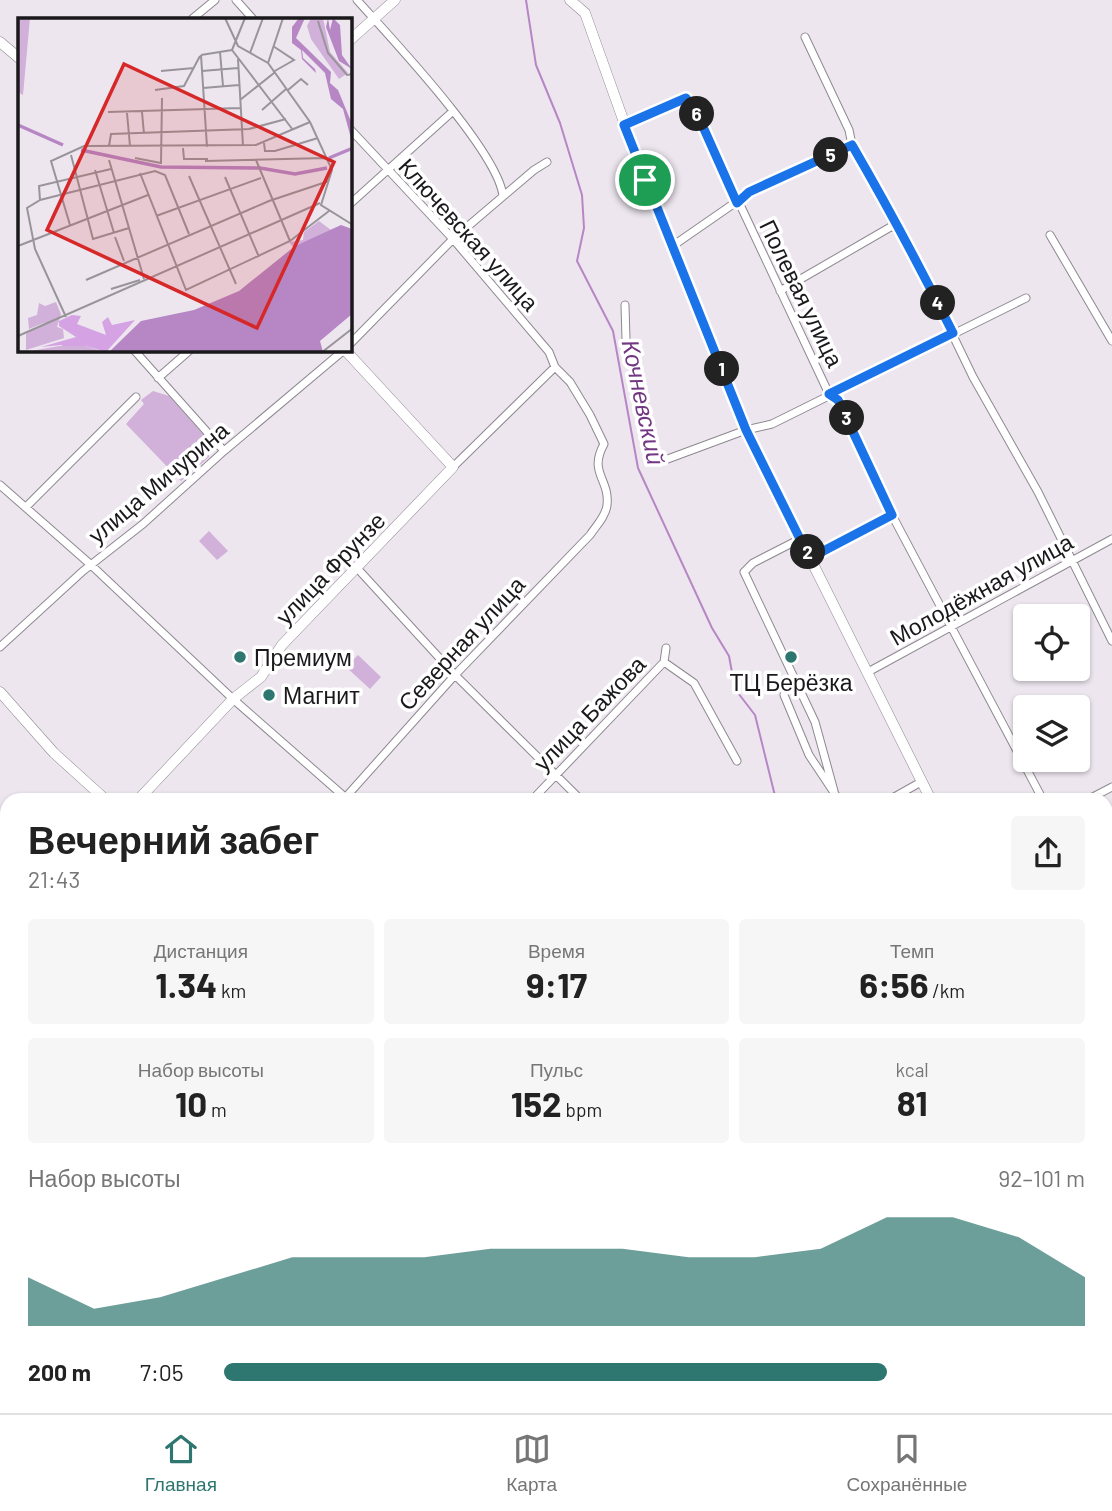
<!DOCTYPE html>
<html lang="ru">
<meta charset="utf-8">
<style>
body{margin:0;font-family:Barlow,sans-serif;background:#f6f6f6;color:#222;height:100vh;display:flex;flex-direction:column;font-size:26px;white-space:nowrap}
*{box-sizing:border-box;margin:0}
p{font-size:23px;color:#767676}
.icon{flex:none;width:38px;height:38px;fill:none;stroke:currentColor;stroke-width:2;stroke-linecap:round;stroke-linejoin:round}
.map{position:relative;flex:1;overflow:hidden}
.side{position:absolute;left:0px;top:793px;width:1113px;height:621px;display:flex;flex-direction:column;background:#fff;border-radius:21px 21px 0 0;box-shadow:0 2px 5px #0004}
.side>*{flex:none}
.tools{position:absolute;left:1013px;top:604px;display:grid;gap:14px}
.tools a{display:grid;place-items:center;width:77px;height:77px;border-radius:7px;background:#fff;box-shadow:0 2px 5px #0004;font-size:35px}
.pin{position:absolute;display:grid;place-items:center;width:60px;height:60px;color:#fff;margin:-30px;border:4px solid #fff;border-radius:50%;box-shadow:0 2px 7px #0007}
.km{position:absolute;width:35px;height:35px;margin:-18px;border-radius:50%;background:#222;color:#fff;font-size:19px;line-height:35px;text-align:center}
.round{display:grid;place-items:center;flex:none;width:74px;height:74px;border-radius:7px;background:#f6f6f6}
.summary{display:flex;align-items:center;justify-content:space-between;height:119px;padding:0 28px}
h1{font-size:38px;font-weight:700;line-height:52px}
.metrics{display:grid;grid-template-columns:repeat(3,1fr);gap:10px;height:119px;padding:7px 28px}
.metrics div{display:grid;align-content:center;border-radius:7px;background:#f6f6f6;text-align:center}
.metrics b{font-size:35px;font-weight:700}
.metrics small{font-size:19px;font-weight:400}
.metrics p{font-size:19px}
.chart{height:196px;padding:14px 28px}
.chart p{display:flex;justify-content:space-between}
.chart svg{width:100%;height:126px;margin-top:7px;fill:#2e7670;opacity:.7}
ul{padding:0 28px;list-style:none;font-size:23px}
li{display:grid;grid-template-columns:112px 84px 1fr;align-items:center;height:52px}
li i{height:18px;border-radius:9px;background:#2e7670}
.dock{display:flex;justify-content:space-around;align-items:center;height:98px;border-top:2px solid #e0e0e0;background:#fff;font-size:19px;color:#767676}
.dock a{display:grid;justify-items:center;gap:4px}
.dock .on{color:#2e7670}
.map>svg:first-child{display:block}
.park{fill:#d1b0da}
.water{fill:url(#water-waves)}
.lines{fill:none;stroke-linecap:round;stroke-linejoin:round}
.stream{stroke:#b786c5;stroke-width:2}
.street-casing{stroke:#8e8890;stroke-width:9}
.secondary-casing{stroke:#8e8890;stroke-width:11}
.street{stroke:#fff;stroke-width:7}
.secondary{stroke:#fff;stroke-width:10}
.route-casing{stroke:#fff;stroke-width:14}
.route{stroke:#1a73e8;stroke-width:9}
.poi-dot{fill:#2e7670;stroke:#fff;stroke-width:2.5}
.labels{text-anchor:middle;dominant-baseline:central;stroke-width:7;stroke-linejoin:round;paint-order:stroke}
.street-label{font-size:23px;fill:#1a181b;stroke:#fff}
.poi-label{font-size:23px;fill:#1a181b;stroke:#fff;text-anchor:start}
.water-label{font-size:24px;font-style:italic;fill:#723682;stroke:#fff}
.inset-river{fill:none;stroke:#b786c5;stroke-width:3.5}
.inset-road{fill:none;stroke:#99949a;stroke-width:2}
.view{fill:#d62828;fill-opacity:0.15;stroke:#d62828;stroke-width:3.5}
.inset-edge{fill:none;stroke:#1a181b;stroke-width:3.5}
</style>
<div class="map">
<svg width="1112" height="1413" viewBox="0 0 1112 1413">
<defs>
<pattern id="water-waves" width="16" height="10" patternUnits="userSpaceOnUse" patternTransform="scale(1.75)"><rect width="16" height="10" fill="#b786c5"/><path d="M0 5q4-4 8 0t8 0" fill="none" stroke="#946d9f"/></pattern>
</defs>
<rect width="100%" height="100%" fill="#ede6ef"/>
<!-- park -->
<path class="park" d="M 153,391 L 169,396 L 210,442 L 209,457 L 181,481 L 126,424 L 144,404 L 141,400 Z
M 209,531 L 228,551 L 217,560 L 199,541 Z
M 358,655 L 381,677 L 370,689 L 346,667 Z"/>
<!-- water -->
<path class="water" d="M 0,1060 L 7,1066 L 7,1407 L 532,1407 L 545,1413 L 0,1413 Z"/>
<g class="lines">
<!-- stream -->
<path class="stream" d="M 526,0 L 536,65 L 560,123 L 582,195 L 584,228 L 577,261 L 613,331 L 638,468 L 712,628 L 729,656 L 735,689 L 755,715 L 776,800"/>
<defs>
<path id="street" d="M 236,0 L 253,19
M 357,0 C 390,37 498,151 503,196
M 192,19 L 215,0
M 805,37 L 849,130 L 852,145 L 894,225 L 916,259 L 973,377 L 1038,492 L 1112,641
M 624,125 L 686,98 L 696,111 L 829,394 L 838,400 L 892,515 L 1043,800
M 350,204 L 452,112
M 1050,235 L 1112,341
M 674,245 L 749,193 L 852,145
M 780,291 L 894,225
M 625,305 L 626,340 L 644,401 L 645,431 L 653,450 L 665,460 L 746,430 L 772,424 L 1026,298
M 350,344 L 453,239 L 534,170 L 547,162
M 134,350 L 224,451
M 158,378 L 190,350
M 453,467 L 555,367
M 0,485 L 90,564 L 233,699 L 347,799
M 26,507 L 136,397
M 801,543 L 794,542 L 753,563 L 744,572 L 815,722 L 834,791
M 812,557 L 892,515
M 357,568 L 455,675 L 581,800
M 0,647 L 83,571 L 143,524 L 224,451 L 344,350
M 664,662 L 694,683 L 737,761
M 868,672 L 1112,539
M 784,695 L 809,755 L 839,800
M 345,798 L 455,675 L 590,535 C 596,526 606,516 607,505 C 610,479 588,473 604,444 L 590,415 L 570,382 L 555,367 L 549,352 L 453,239 L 350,129
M 532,800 L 664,662 L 666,648
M 889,800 L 921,782
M 1087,800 L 1112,787
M 1106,905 L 1112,912
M 1106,1161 L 1112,1168
M 1106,1337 L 1112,1348
M 634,1407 L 646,1413
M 980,1407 L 985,1413"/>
<path id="secondary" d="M 570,0 L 585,13 L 645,181 L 746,430 L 931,800
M 350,40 L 395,0
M 0,42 L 19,58
M 0,692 L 54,753 L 106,800
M 138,800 L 233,699 L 261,677 L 282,645 L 453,467 L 345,350
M 1106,1038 L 1112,1043
M 1106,1377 L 1112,1371
M 821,1407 L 828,1413
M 1070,1413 L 1077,1407"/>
</defs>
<!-- street casing -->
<use href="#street" class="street-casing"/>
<!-- secondary casing -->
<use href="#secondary" class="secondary-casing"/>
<!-- street -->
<use href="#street" class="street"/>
<!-- secondary -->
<use href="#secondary" class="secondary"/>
</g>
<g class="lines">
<defs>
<path id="route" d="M 686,98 L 696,111 L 737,203 L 749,192 L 852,145 C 888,207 921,269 953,333 L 829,394 L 838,400 L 892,515 L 812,557 L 802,543 L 746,430 L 624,125 Z"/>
</defs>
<!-- route casing -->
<use href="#route" class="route-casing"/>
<!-- route -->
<use href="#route" class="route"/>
</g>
<!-- markers -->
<g class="poi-dot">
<circle cx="240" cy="657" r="7"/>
<circle cx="791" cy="657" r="7"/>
<circle cx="269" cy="695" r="7"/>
</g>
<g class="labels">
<!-- street labels -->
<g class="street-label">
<text transform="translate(469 234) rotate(48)">Ключевская улица</text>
<text transform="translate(802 293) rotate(64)">Полевая улица</text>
<text transform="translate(158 482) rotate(-40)">улица Мичурина</text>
<text transform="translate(330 568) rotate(-46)">улица Фрунзе</text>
<text transform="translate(981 589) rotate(-29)">Молодёжная улица</text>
<text transform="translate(461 643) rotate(-47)">Северная улица</text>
<text transform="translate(589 713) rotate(-46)">улица Бажова</text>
</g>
<!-- poi labels -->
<g class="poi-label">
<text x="254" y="657">Премиум</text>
<text x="791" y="682" text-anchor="middle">ТЦ Берёзка</text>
<text x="283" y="695">Магнит</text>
</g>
<!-- water labels -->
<g class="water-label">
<text transform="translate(644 402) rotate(78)">Кочневский</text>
</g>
</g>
<!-- overview -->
<g transform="translate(18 18)">
<rect width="334" height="334" fill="#ede6ef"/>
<path d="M 54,297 L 63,298 L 59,306 L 88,317 L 84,304 L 90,299 L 94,307 L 117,302 L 88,334 L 68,328 L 58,335 L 43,327 L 23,329 L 58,319 L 41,308 L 41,303 Z" fill="#d5a2e3"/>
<path d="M 301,203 L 313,212 L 275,229 L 271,224 L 285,222 L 286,214 ZM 38,284 L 43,296 L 39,309 L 45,311 L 46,320 L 8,332 L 8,316 L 28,304 L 11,311 L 10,300 L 19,297 L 21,285 L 27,288 Z" fill="#d1b0da"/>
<path d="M 0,0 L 12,0 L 5,77 L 0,74 ZM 293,0 L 305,0 L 312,34 L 330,55 L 321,61 L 293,21 L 289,8 ZM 41,328 L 68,328 L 83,333 L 7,334 Z" fill="#d1b0da"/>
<path d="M 281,0 L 287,0 L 278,20 L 313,54 L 312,65 L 320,72 L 334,106 L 334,124 L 325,91 L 313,81 L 307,55 L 284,32 L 285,40 L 297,51 L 298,55 L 284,41 L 283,32 L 274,25 L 274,9 ZM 310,0 L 312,12 L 315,0 L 322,7 L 324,37 L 334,51 L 321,43 L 308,9 ZM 323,207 L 334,211 L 334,296 L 302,323 L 305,334 L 90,335 L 123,303 L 176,292 L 221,273 L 277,228 Z" fill="#b786c5"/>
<path class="inset-river" d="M 0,107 L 45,127M 63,132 L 143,149 L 242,150 L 277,156 L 309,150M 311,140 L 335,130"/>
<path class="inset-road" d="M 207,0 L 220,28 L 250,45 L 292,104 L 314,152 L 303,187 L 335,207M 300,3 L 310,35 L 329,57 L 335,56M 255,28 L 276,42 L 255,54M 214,32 L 275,112M 214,32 L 227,0M 202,34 L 205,68M 232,35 L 245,0M 183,37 L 189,129M 183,37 L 214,32M 220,41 L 225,128M 250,45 L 265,0M 143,53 L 176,50M 184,53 L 220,50M 185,70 L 221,67M 137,72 L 166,68 L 182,38M 270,72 L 283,61 L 290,67M 222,82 L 256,55M 244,92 L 268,71M 90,94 L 222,90M 124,94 L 126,116M 109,95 L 112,128M 246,125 L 247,133 L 257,133 L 300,120M 91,128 L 93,116 L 231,111 L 268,101M 165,130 L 166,141 L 190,141M 53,137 L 75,221 L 111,210M 117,140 L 143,145 L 144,80M 91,142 L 126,261M 238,142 L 272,223M 187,143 L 308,140M 77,152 L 96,215M 122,155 L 168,272 L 272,223 L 311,193M 171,158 L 218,266M 207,159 L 241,239M 22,182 L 137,153 L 147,157 L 171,216M 138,198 L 243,160M 52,207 L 33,143 L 66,128 L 238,127 L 292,104M 97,219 L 106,243M 0,228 L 130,177M 68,262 L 251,183 L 311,163M 93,271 L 122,262M 48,299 L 17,231 L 9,190 L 22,182 L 21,168 L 93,151M 0,318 L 302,185M 303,335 L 335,310"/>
<path class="view" d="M 106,46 L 316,144 L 239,310 L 29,212 Z"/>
<rect width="334" height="334" class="inset-edge"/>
</g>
</svg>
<div class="tools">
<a><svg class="icon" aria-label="locate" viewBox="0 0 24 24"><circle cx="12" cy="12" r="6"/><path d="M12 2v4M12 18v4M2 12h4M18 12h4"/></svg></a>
<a><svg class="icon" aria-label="layers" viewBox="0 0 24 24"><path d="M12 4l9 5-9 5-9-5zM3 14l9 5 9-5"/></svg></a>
</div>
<div class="pin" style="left:645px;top:180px;background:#1e9e55"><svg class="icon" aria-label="arrive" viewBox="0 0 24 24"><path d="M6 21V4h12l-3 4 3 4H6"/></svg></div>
<b class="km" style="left:722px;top:369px">1</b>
<b class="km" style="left:808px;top:552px">2</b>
<b class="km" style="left:847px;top:418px">3</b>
<b class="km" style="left:938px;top:303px">4</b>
<b class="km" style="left:831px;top:155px">5</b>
<b class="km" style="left:697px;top:114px">6</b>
<section class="side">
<div class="summary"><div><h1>Вечерний забег</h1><p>21:43</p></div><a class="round"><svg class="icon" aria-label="share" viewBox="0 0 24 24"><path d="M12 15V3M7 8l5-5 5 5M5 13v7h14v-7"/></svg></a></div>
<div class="metrics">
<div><p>Дистанция</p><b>1.34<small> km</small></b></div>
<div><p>Время</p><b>9:17</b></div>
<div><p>Темп</p><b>6:56<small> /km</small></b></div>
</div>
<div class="metrics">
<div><p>Набор высоты</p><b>10<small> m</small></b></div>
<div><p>Пульс</p><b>152<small> bpm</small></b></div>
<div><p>kcal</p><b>81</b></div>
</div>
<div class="chart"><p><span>Набор высоты</span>92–101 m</p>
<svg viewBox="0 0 160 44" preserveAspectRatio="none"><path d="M0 44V27L10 38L20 34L30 27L40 20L50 20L60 20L70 17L80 17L90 17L100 20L110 20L120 17L130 6L140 6L150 13L160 27V44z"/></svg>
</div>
<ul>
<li><b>200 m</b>7:05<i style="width:77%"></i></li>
</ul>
</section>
</div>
<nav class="dock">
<a class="on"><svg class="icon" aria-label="home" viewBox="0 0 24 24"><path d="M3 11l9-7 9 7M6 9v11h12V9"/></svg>Главная</a>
<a><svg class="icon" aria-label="map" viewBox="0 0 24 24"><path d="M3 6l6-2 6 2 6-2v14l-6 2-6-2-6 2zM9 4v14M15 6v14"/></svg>Карта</a>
<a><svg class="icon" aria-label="saved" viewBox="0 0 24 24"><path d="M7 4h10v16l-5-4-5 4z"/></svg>Сохранённые</a>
</nav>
